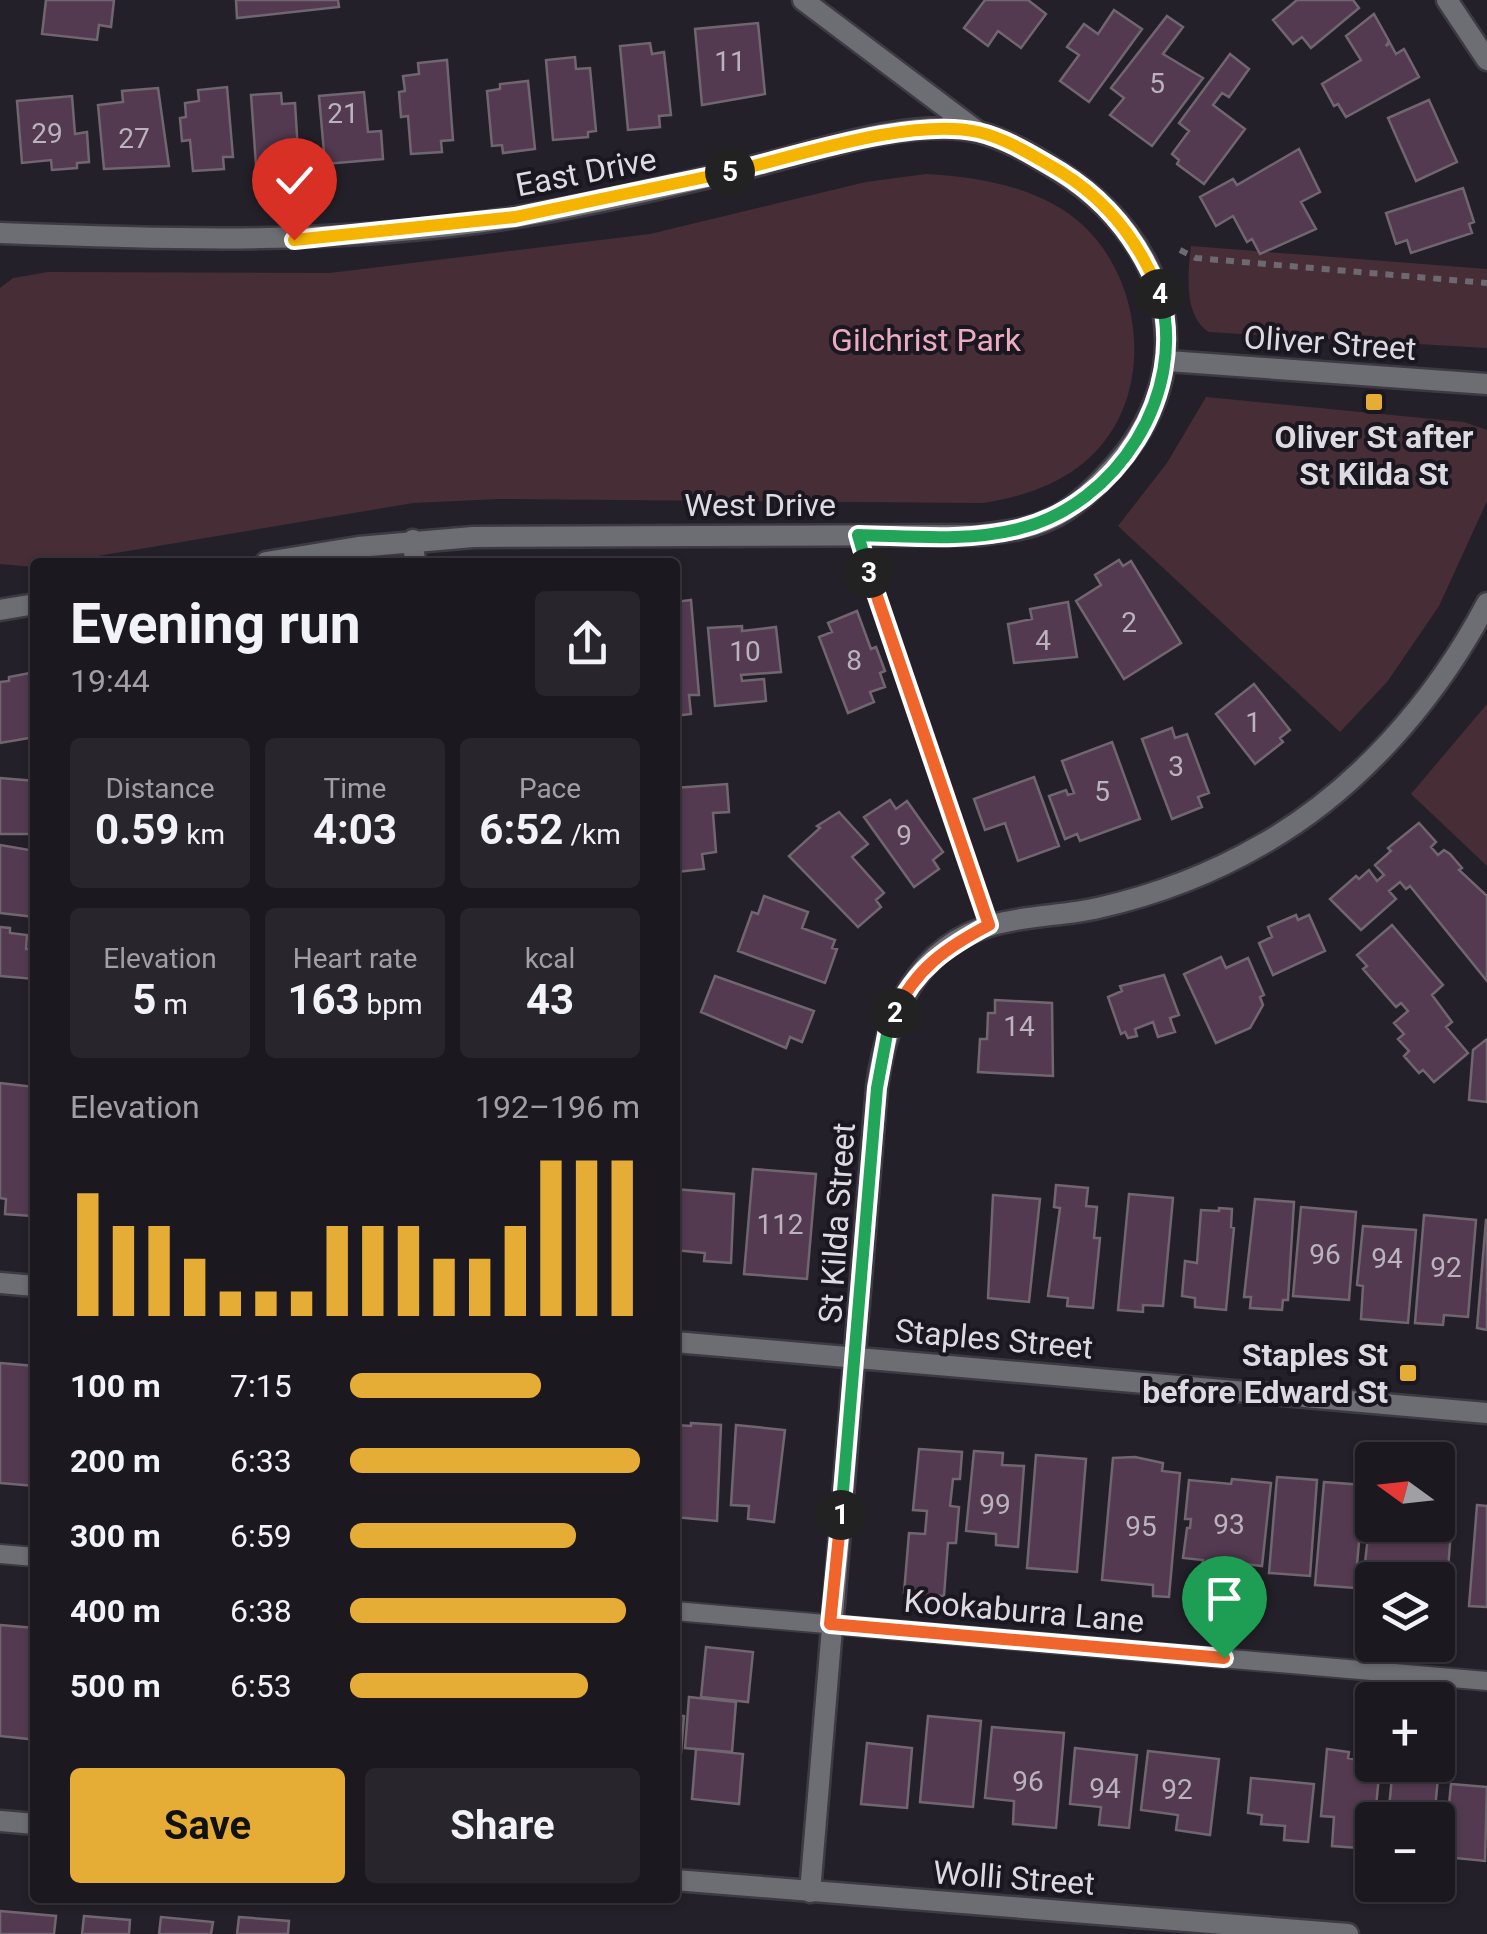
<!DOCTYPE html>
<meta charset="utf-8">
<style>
body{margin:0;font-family:Roboto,sans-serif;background:#28252c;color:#f1f3f6;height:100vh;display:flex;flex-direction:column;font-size:38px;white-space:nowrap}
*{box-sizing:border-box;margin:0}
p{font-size:32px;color:#a0a0a4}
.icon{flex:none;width:55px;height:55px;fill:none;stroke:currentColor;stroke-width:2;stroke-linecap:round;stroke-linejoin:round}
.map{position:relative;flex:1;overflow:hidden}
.side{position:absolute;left:30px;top:558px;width:650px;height:1345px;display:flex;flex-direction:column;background:#1b181f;border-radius:10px;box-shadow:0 2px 8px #0004,0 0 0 2px #39373d}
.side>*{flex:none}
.needle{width:65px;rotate:285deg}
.controls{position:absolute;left:1355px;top:1442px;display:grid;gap:20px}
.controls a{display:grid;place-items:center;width:100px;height:100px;border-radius:10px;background:#1b181f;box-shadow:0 2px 8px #0004,0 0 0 2px #39373d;font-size:50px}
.pin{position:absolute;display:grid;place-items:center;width:85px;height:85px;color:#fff;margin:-102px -42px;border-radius:50% 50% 50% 0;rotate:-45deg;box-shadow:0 0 10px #0007}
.pin .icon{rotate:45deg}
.km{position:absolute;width:50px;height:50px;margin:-25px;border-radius:50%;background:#222;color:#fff;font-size:28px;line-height:50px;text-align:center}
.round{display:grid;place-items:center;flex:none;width:105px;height:105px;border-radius:10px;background:#28252c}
.head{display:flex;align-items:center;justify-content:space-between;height:170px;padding:0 40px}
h1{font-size:55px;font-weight:700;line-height:75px}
.metrics{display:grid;grid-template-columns:repeat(3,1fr);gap:15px;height:170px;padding:10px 40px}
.metrics div{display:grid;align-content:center;border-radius:10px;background:#28252c;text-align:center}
.metrics b{font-size:42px;font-weight:700}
.metrics small{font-size:28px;font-weight:400}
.metrics p{font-size:28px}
.chart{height:280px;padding:20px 40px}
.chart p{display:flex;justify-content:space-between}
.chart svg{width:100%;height:180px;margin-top:10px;stroke:#e6ad36;stroke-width:6}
.button{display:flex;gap:20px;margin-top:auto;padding:20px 40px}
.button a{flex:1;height:115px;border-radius:10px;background:#e6ad36;color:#111;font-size:40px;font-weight:700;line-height:115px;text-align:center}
.button a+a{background:#28252c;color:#f1f3f6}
ul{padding:0 40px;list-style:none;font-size:32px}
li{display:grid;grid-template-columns:160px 120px 1fr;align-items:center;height:75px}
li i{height:25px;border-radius:12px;background:#e6ad36}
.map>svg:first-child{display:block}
.green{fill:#472e36}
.building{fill:#533a50;stroke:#70666f;stroke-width:2.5}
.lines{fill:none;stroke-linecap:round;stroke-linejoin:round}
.lane-casing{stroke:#3e3a43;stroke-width:22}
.street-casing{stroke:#3e3a43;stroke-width:25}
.path{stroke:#6c6971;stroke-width:6;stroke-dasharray:8 8;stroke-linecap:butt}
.lane{stroke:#6d6e73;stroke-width:18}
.street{stroke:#6d6e73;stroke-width:20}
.split-1-casing{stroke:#fff;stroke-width:20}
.split-2-casing{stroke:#fff;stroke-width:20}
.split-3-casing{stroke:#fff;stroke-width:20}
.split-4-casing{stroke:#fff;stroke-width:20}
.split-5-casing{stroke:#fff;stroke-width:20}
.split-6-casing{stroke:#fff;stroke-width:20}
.split-1{stroke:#f0652b;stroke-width:12}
.split-2{stroke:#22a559;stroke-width:12}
.split-3{stroke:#f0652b;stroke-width:12}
.split-4{stroke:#22a559;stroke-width:12}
.split-5{stroke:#f5b400;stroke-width:12}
.split-6{stroke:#f5b400;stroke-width:12}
.poi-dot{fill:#e6ad36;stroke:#1a1720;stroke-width:4}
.labels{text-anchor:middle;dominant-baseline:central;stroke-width:8;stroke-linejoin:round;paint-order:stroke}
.number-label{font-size:28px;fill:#bab3bd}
.street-label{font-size:32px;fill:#dddbe1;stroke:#1a1720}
.park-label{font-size:32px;fill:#ecacc0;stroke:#1a1720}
.poi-label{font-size:32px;font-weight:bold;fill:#dddbe1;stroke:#1a1720}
</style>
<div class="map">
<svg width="1487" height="1934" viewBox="0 0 1487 1934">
<rect width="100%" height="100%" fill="#242029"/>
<!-- green -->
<path class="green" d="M 926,174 C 977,177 1037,186 1078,221 C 1141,274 1156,385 1098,449 C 1068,482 1027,496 983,503 L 498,499 L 413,503 L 62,562 L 35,562 L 35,567 L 0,564 L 0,288 L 13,278 L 48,272 L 330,273 L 650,234 L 866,182 Z
M 1191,246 L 1487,269 L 1487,348 L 1209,332 C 1183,316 1188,272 1191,246 Z
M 1206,397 L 1464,422 L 1487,430 L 1487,501 L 1439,606 L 1387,682 L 1340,732 L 1118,526 L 1167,463 Z
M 1487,704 L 1487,866 L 1411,794 Z"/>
<!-- building -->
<path class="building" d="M 46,0 L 114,0 L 111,27 L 99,25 L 97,40 L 42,34 Z
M 236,0 L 338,0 L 339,7 L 237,18 Z
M 985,0 L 1028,0 L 1046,14 L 1021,48 L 998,31 L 988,46 L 964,28 Z
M 1297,0 L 1353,0 L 1359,8 L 1311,48 L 1302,37 L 1293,44 L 1273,20 Z
M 1114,10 L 1142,29 L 1089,102 L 1060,81 L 1079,55 L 1067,47 L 1084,24 L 1098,34 Z
M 1374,14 L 1389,41 L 1386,46 L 1390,43 L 1396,54 L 1404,49 L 1419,77 L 1346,117 L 1338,104 L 1334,106 L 1322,84 L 1361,60 L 1346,36 Z
M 1167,16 L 1183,27 L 1163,54 L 1203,78 L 1152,146 L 1110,115 L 1124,98 L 1111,88 Z
M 758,23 L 765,94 L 702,105 L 695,29 Z
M 650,43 L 652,54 L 664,52 L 671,115 L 659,116 L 660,127 L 628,130 L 620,46 Z
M 1230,54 L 1249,69 L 1229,97 L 1222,93 L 1213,105 L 1245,129 L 1204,184 L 1177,164 L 1179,160 L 1172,154 L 1189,131 L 1179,123 Z
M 575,57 L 576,69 L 590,68 L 596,131 L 588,132 L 588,137 L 553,140 L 546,60 Z
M 447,60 L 453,140 L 441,141 L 442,152 L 411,154 L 408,116 L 401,117 L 399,92 L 405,91 L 403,76 L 419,74 L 418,63 Z
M 528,81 L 535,149 L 503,153 L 502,145 L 492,146 L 487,91 L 500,89 L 500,84 Z
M 227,87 L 233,157 L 223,157 L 224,169 L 193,171 L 190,140 L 182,141 L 180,118 L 186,117 L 185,103 L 199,101 L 198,90 Z
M 158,88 L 169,166 L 104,169 L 98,105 L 123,102 L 122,91 Z
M 364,92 L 368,132 L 381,131 L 383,159 L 325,164 L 319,96 Z
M 281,93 L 282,104 L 295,103 L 299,168 L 292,168 L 292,176 L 257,179 L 251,95 Z
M 72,96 L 75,134 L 87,132 L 89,162 L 77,163 L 77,168 L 52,170 L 51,160 L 22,163 L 17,101 Z
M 1429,100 L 1457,162 L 1416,181 L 1388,118 Z
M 1299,149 L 1320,192 L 1301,202 L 1316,229 L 1260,254 L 1252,239 L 1247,242 L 1233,216 L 1216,226 L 1200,197 L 1233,179 L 1237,185 Z
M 1463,188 L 1474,222 L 1469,224 L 1472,233 L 1411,253 L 1407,240 L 1396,244 L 1386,213 Z
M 1119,560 L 1123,566 L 1131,561 L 1181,643 L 1124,679 L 1076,601 L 1101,585 L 1095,575 Z
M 691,600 L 699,695 L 689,695 L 691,714 L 675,716 L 675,602 Z
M 1068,602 L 1077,657 L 1014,663 L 1008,624 L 1032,619 L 1030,609 Z
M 857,611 L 871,649 L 876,647 L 885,671 L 880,673 L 885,687 L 870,692 L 874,702 L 848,713 L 819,637 L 832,632 L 828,623 Z
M 742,626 L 742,631 L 776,627 L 781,672 L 741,675 L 742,681 L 764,679 L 766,701 L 715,706 L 708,628 Z
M 35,672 L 35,737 L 0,743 L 0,682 L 9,681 L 9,677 Z
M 1254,684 L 1290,730 L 1280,738 L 1283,742 L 1255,764 L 1216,714 Z
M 1172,728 L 1175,738 L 1187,734 L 1209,793 L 1198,797 L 1202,807 L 1172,819 L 1142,739 Z
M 1112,742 L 1140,819 L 1080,841 L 1077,834 L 1065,839 L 1049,796 L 1066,790 L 1068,795 L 1074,793 L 1062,761 Z
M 1034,777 L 1059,846 L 1018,861 L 1005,823 L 985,830 L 974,799 Z
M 0,778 L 35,781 L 35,834 L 0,834 Z
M 727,784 L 729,812 L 713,813 L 716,852 L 702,854 L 704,869 L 676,872 L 675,788 Z
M 890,800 L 896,809 L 907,801 L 943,852 L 933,860 L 939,869 L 914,887 L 864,817 Z
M 839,812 L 868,844 L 852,857 L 884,893 L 876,900 L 881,907 L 858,927 L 789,856 L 820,828 L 817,826 Z
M 1419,823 L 1436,842 L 1431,847 L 1438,855 L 1444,850 L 1450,854 L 1462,868 L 1459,870 L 1487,896 L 1487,981 L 1410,886 L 1406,889 L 1400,882 L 1389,891 L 1396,899 L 1361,930 L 1330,899 L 1356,876 L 1359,879 L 1369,870 L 1377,881 L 1384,875 L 1375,865 L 1391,851 L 1388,848 Z
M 0,845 L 35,851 L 35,917 L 0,913 Z
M 764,896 L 808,912 L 802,928 L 835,940 L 832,948 L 837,949 L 825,983 L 738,951 L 752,912 L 758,914 Z
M 1296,915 L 1298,920 L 1309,915 L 1325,951 L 1273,975 L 1259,943 L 1272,937 L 1268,927 Z
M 1392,925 L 1443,985 L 1432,995 L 1452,1022 L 1446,1027 L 1468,1053 L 1434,1082 L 1423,1070 L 1419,1073 L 1404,1056 L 1409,1051 L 1398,1039 L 1404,1034 L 1394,1023 L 1408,1011 L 1401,1003 L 1396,1007 L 1363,969 L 1367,966 L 1357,955 Z
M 0,927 L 10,928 L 10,933 L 27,935 L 26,949 L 35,949 L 34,979 L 0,976 Z
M 1221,957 L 1226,968 L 1248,958 L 1264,995 L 1260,997 L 1263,1005 L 1250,1028 L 1216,1043 L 1184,974 Z
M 1164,975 L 1179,1015 L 1170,1018 L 1175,1032 L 1158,1037 L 1153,1022 L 1135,1029 L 1137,1036 L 1128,1038 L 1125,1032 L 1121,1034 L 1108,997 L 1122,991 L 1120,986 Z
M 715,976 L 814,1011 L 802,1042 L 790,1037 L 786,1048 L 701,1012 Z
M 995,1000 L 1052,1003 L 1053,1076 L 978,1072 L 980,1039 L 987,1039 L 988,1013 L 995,1013 Z
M 1487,1039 L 1487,1102 L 1469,1100 L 1473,1050 Z
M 0,1083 L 35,1087 L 31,1216 L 5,1214 L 6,1199 L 0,1198 Z
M 753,1169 L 816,1174 L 807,1279 L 744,1274 Z
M 1056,1185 L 1088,1188 L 1086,1206 L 1097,1207 L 1094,1238 L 1100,1238 L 1093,1308 L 1067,1306 L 1068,1298 L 1048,1296 L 1060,1208 L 1054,1207 Z
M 675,1189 L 734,1194 L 731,1263 L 704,1261 L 705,1253 L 675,1250 Z
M 1129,1194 L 1173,1198 L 1163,1306 L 1143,1305 L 1143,1312 L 1118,1310 Z
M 993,1195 L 1040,1199 L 1029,1302 L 988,1298 Z
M 1255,1199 L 1294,1202 L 1288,1300 L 1283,1300 L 1282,1310 L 1250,1308 L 1251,1297 L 1244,1297 Z
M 1301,1207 L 1356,1212 L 1349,1300 L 1293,1296 Z
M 1219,1208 L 1232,1209 L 1231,1227 L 1234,1228 L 1226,1310 L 1195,1307 L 1195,1298 L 1182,1296 L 1185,1261 L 1197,1263 L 1201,1210 L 1219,1211 Z
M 1424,1215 L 1476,1220 L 1468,1317 L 1444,1315 L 1443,1325 L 1415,1323 Z
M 1486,1220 L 1487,1220 L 1487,1330 L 1477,1328 Z
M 1363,1226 L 1416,1230 L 1408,1323 L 1361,1319 L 1363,1286 L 1357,1285 Z
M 0,1363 L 35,1366 L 34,1486 L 0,1483 Z
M 691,1423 L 721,1425 L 717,1521 L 675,1517 L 675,1425 L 691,1426 Z
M 736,1425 L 785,1430 L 774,1522 L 748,1519 L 749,1506 L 731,1505 Z
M 919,1449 L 962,1452 L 960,1479 L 953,1479 L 950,1506 L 959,1507 L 956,1543 L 948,1543 L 944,1596 L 904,1593 L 909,1533 L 925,1534 L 927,1511 L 913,1510 Z
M 974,1451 L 1003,1453 L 1002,1465 L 1024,1466 L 1018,1547 L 996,1545 L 996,1534 L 966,1531 Z
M 1036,1455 L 1086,1459 L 1077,1572 L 1027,1568 Z
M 1135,1457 L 1163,1463 L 1162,1471 L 1180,1473 L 1169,1597 L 1153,1596 L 1153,1585 L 1102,1580 L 1113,1458 Z
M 1277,1477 L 1317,1480 L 1310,1576 L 1269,1573 Z
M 1232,1479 L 1271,1483 L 1262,1566 L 1228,1562 L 1227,1571 L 1202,1568 L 1203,1560 L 1183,1558 L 1187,1528 L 1190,1528 L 1191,1519 L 1185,1519 L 1189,1480 L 1231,1484 Z
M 1324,1482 L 1364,1485 L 1355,1588 L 1315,1585 Z
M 1372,1499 L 1372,1525 L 1438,1525 L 1438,1503 L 1453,1504 L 1448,1570 L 1365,1563 Z
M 1477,1505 L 1487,1506 L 1487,1607 L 1469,1606 Z
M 0,1625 L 35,1628 L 29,1739 L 0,1736 Z
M 706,1647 L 753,1652 L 748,1702 L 701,1697 Z
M 689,1697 L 736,1702 L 732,1752 L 685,1748 Z
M 675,1715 L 684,1716 L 679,1777 L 675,1777 Z
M 928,1716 L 981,1721 L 973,1807 L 920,1802 Z
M 992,1727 L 1064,1733 L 1056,1828 L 1013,1824 L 1014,1801 L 985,1798 Z
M 1438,1735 L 1442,1736 L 1434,1820 L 1388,1820 L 1393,1765 L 1438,1765 Z
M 867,1743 L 912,1748 L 907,1808 L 861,1804 Z
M 1075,1748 L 1137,1755 L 1129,1828 L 1099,1825 L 1101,1807 L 1070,1804 Z
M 696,1749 L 743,1754 L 739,1804 L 692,1799 Z
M 1327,1749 L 1349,1752 L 1348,1758 L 1380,1765 L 1372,1849 L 1332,1846 L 1334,1817 L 1321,1816 Z
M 1148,1751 L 1219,1759 L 1210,1835 L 1176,1830 L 1178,1815 L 1141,1810 Z
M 1251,1778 L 1314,1784 L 1308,1842 L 1284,1840 L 1285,1826 L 1261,1824 L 1262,1815 L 1248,1813 Z
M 1451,1784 L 1487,1787 L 1485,1861 L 1444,1857 Z
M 0,1911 L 56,1916 L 54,1934 L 0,1934 Z
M 84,1916 L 130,1920 L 129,1934 L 82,1934 Z
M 161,1917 L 213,1922 L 211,1934 L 159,1934 Z
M 239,1917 L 289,1921 L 288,1934 L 237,1934 Z"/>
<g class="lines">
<defs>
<path id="lane" d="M 0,1554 L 35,1557
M 675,1611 L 1487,1681"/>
<path id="street" d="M 803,0 L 977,131
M 1447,0 L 1487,60
M 0,233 C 179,240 339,245 517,217 C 596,204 673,186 751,167 C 816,151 912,117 978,132 C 1006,139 1033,155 1057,170 C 1171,240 1207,368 1110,471 C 1093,490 1072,510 1048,520 C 1027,530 1001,532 978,535 L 473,537 L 358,547 L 266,562
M 1168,361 L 1487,384
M 413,540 L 415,562
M 0,610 L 35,604
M 0,1283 L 35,1286
M 675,1342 L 1487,1413
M 0,1821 L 35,1824
M 675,1880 L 1348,1934
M 810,1892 L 877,1087 C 886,1017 917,945 993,925 C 1027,915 1064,916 1098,908 C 1155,895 1211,874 1261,845 C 1357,791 1436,700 1487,603"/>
</defs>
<!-- lane casing -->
<use href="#lane" class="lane-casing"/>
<!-- street casing -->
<use href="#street" class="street-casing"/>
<!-- path -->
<path class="path" d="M 1180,250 L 1196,258 L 1487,283
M 865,561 L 982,903"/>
<!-- lane -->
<use href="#lane" class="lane"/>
<!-- street -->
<use href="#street" class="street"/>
</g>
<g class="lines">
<defs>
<path id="split-1" d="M 841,1515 L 830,1624 L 1224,1658"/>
<path id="split-2" d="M 841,1515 L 877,1088 L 888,1029 L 895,1013"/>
<path id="split-3" d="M 869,573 L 989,925 C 947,947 915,969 895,1013"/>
<path id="split-4" d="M 869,573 L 858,535 C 910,536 966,542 1018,529 C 1117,505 1188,393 1160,294"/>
<path id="split-5" d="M 730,172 C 797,156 912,117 978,132 C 1008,139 1035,157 1061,172 C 1108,201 1140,243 1160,294"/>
<path id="split-6" d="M 294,240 L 515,217 L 730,172"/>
</defs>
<!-- split-1 casing -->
<use href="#split-1" class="split-1-casing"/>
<!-- split-2 casing -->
<use href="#split-2" class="split-2-casing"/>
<!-- split-3 casing -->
<use href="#split-3" class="split-3-casing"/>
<!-- split-4 casing -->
<use href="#split-4" class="split-4-casing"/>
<!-- split-5 casing -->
<use href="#split-5" class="split-5-casing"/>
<!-- split-6 casing -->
<use href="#split-6" class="split-6-casing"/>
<!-- split-1 -->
<use href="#split-1" class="split-1"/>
<!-- split-2 -->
<use href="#split-2" class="split-2"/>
<!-- split-3 -->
<use href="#split-3" class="split-3"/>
<!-- split-4 -->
<use href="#split-4" class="split-4"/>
<!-- split-5 -->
<use href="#split-5" class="split-5"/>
<!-- split-6 -->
<use href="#split-6" class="split-6"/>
</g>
<!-- markers -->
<g class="poi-dot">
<rect x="1364" y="392" width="20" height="20" rx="5"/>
<rect x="1398" y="1363" width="20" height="20" rx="5"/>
</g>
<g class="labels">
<!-- number labels -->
<g class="number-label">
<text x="730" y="61">11</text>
<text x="1157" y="83">5</text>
<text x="343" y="113">21</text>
<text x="47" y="133">29</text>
<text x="134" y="138">27</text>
<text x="1129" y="622">2</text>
<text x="1043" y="640">4</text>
<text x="745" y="651">10</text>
<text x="854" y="660">8</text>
<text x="1253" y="722">1</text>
<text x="1176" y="766">3</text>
<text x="1102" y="791">5</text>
<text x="904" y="835">9</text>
<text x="1019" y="1026">14</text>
<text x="780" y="1224">112</text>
<text x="1325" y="1254">96</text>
<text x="1387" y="1258">94</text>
<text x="1446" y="1267">92</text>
<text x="995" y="1504">99</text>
<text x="1229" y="1524">93</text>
<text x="1141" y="1526">95</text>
<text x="1028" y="1781">96</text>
<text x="1105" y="1788">94</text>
<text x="1177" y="1789">92</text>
</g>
<!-- street labels -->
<g class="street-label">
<text transform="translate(586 172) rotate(-11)">East Drive</text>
<text transform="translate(1330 343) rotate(4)">Oliver Street</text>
<text x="760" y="505">West Drive</text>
<text transform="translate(837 1223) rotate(-86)">St Kilda Street</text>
<text transform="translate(994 1339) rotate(5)">Staples Street</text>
<text transform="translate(1024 1611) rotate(5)">Kookaburra Lane</text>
<text transform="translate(1014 1878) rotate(4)">Wolli Street</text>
</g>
<!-- park labels -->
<g class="park-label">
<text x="926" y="340">Gilchrist Park</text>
</g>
<!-- poi labels -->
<g class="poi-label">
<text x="1374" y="437">Oliver St after<tspan x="1374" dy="37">St Kilda St</tspan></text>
<text x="1388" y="1355" text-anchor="end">Staples St<tspan x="1388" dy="37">before Edward St</tspan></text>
</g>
</g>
</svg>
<div class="controls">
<a><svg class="needle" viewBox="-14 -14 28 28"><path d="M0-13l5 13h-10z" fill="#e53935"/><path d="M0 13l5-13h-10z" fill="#a0a0a4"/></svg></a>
<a><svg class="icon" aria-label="layers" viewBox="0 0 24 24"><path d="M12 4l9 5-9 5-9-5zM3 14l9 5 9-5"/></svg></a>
<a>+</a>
<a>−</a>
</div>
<div class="pin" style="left:1224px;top:1658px;background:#1e9e55"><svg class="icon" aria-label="arrive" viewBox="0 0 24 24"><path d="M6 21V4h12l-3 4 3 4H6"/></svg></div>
<div class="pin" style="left:294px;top:240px;background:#d93025"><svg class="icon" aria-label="check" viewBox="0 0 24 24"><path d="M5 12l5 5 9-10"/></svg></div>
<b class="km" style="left:841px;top:1515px">1</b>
<b class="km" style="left:895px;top:1013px">2</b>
<b class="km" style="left:869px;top:573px">3</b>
<b class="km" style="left:1160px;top:294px">4</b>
<b class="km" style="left:730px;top:172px">5</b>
<section class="side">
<div class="head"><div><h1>Evening run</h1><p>19:44</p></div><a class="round"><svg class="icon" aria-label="share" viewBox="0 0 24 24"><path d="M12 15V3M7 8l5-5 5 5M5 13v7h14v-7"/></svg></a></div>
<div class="metrics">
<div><p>Distance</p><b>0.59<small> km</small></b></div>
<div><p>Time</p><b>4:03</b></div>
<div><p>Pace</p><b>6:52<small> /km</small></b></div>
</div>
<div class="metrics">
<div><p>Elevation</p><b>5<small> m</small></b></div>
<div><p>Heart rate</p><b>163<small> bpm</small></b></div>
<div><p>kcal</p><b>43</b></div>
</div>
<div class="chart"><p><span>Elevation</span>192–196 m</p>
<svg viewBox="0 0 160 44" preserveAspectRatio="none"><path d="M5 44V14M15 44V22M25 44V22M35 44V30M45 44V38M55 44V38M65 44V38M75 44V22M85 44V22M95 44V22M105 44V30M115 44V30M125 44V22M135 44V6M145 44V6M155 44V6"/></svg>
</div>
<ul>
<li><b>100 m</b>7:15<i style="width:66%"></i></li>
<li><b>200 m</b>6:33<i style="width:100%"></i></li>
<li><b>300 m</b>6:59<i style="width:78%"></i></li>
<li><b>400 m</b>6:38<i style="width:95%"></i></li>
<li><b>500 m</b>6:53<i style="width:82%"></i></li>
</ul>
<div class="button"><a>Save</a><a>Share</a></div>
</section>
</div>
